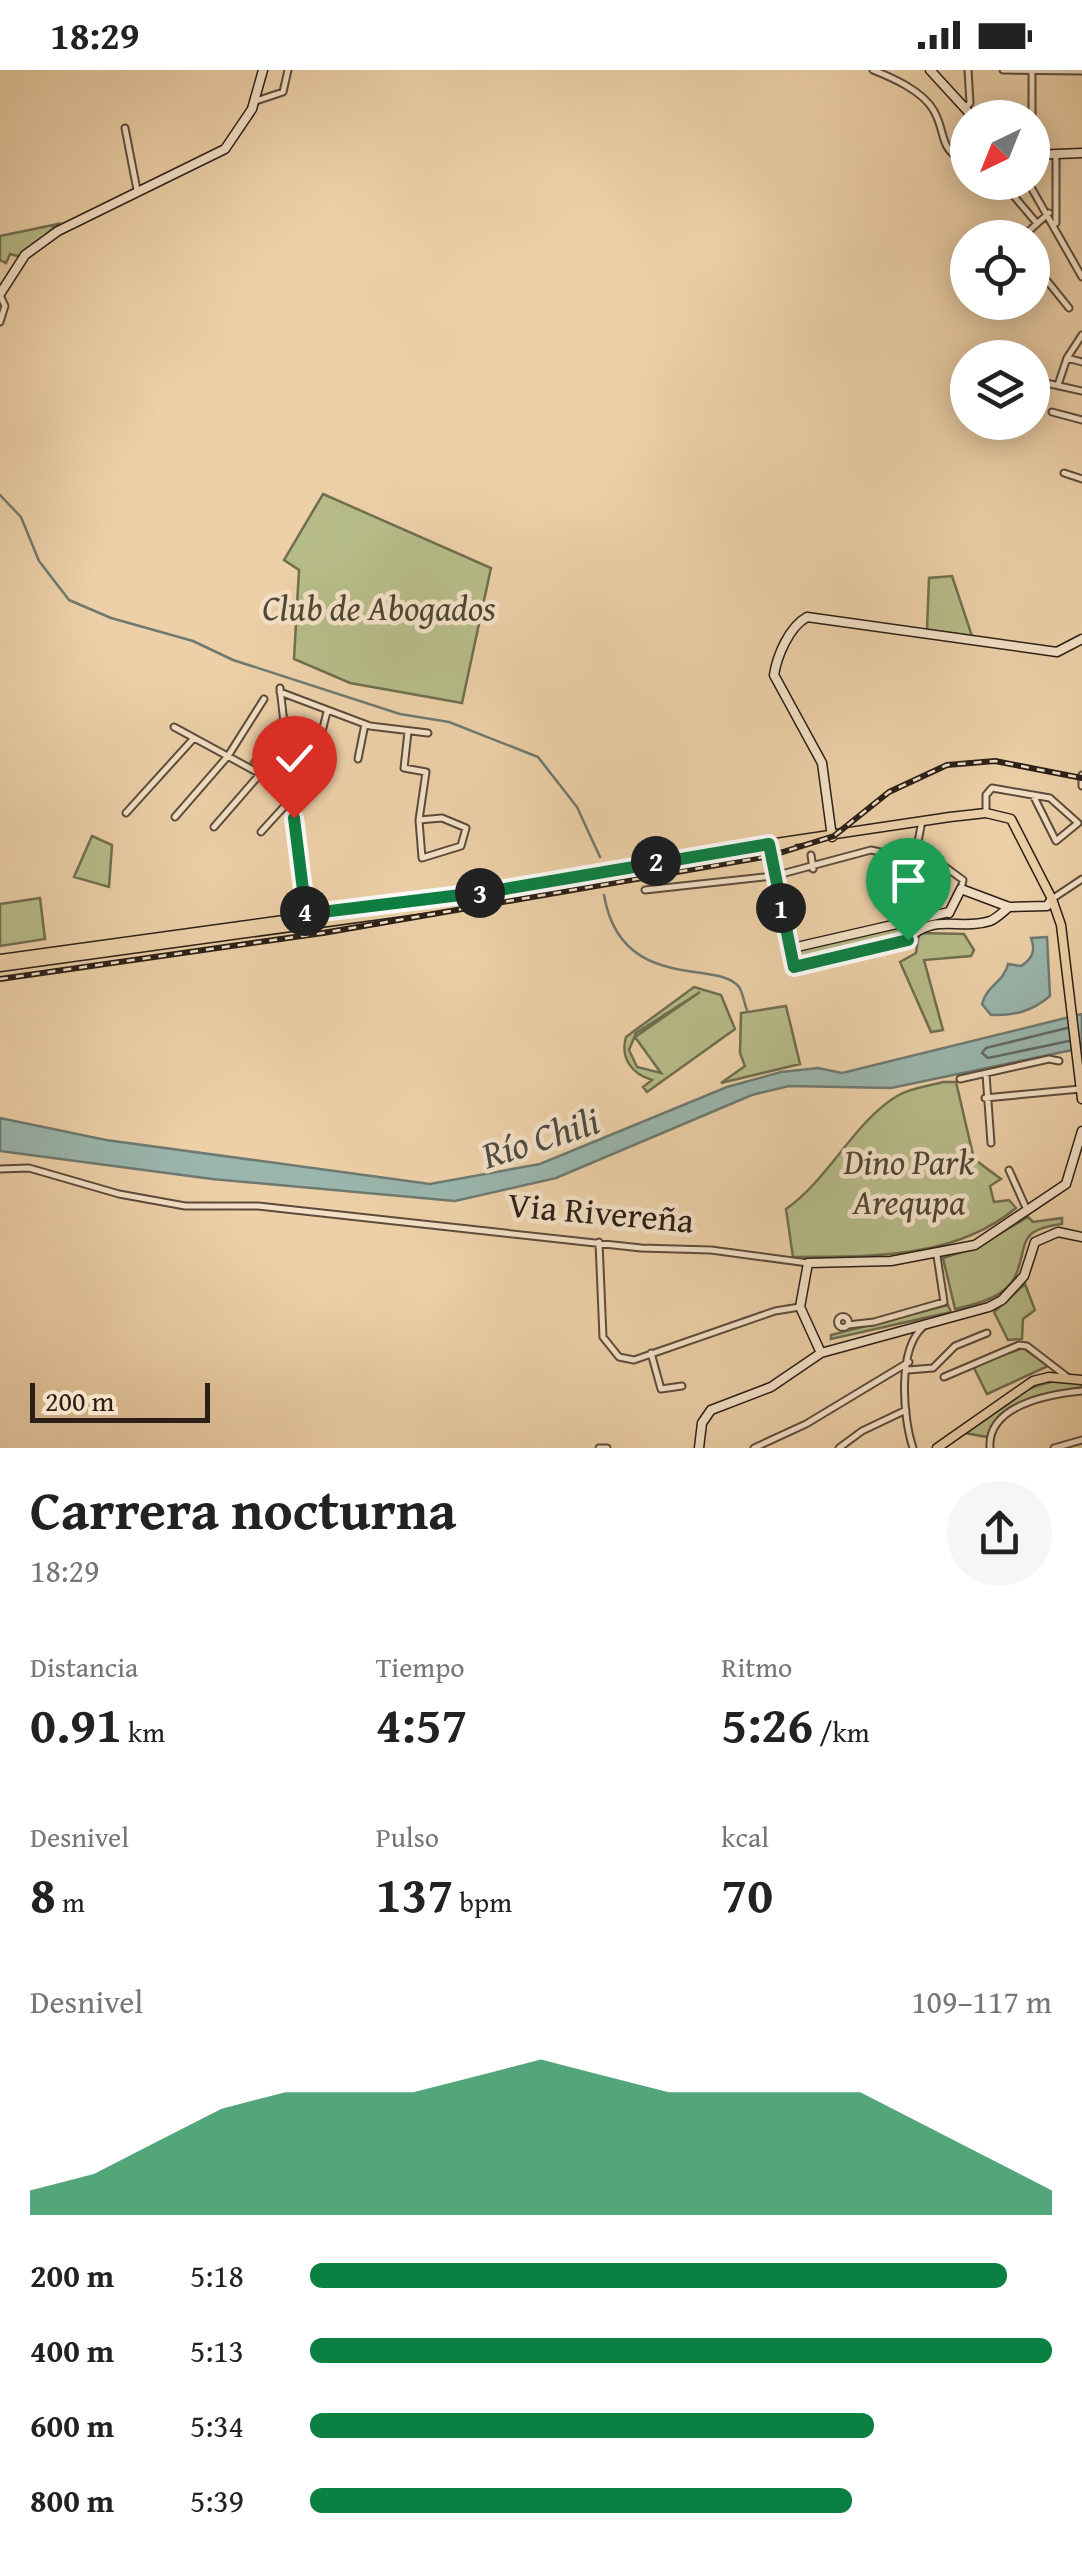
<!DOCTYPE html>
<html lang="es">
<meta charset="utf-8">
<style>
body{margin:0;font-family:"Gentium Book Plus",serif;background:#f6f6f6;color:#222;height:100vh;display:flex;flex-direction:column;font-size:38px;white-space:nowrap}
*{box-sizing:border-box;margin:0}
p{font-size:32px;color:#767676}
.icon{flex:none;width:55px;height:55px;fill:none;stroke:currentColor;stroke-width:2;stroke-linecap:round;stroke-linejoin:round}
.map{position:relative;height:1378px;overflow:hidden}
.drawer{display:flex;flex-direction:column;background:#fff;flex:1}
.drawer>*{flex:none}
.needle{width:65px;rotate:223deg}
.buttons{position:absolute;left:950px;top:30px;display:grid;gap:20px}
.buttons a{display:grid;place-items:center;width:100px;height:100px;border-radius:50%;background:#fff;box-shadow:0 5px 25px #0003;font-size:50px}
.scale{position:absolute;left:30px;bottom:25px;width:180px;box-sizing:border-box;padding-left:10px;border:5px solid #2b1f17;border-top:0;font-size:28px;line-height:35px;white-space:nowrap;color:#2b1f17;-webkit-text-stroke:8px #f3e0c6;paint-order:stroke}
.pin{position:absolute;display:grid;place-items:center;width:85px;height:85px;color:#fff;margin:-102px -42px;border-radius:50% 50% 50% 0;rotate:-45deg;box-shadow:0 0 10px #0007}
.pin .icon{rotate:45deg}
.km{position:absolute;width:50px;height:50px;margin:-25px;border-radius:50%;background:#222;color:#fff;font-size:28px;line-height:50px;text-align:center}
.round{display:grid;place-items:center;flex:none;width:105px;height:105px;border-radius:52px;background:#f6f6f6}
.headline{display:flex;align-items:center;justify-content:space-between;height:170px;padding:0 30px}
h1{font-size:55px;font-weight:800;line-height:75px}
.figures{display:grid;grid-template-columns:repeat(3,1fr);gap:15px;height:170px;padding:10px 30px}
.figures div{display:grid;align-content:center}
.figures b{font-size:50px;font-weight:800}
.figures small{font-size:28px;font-weight:400}
.figures p{font-size:28px}
.chart{height:280px;padding:20px 30px}
.chart p{display:flex;justify-content:space-between}
.chart svg{width:100%;height:180px;margin-top:10px;fill:#0b8043;opacity:.7}
ul{padding:0 30px;list-style:none;font-size:32px}
li{display:grid;grid-template-columns:160px 120px 1fr;align-items:center;height:75px}
li i{height:25px;border-radius:12px;background:#0b8043}
.status{display:flex;justify-content:space-between;align-items:center;height:70px;padding:0 50px;background:#fff;direction:ltr}
.status svg{height:28px;fill:currentColor}
.map>svg:first-child{display:block}
.green{fill:#b6bc89;stroke:#706e50;stroke-width:2.5;fill-rule:evenodd}
.water{fill:#9ab6ad;stroke:#6e7a71;stroke-width:2.5}
.lines{fill:none;stroke-linecap:round;stroke-linejoin:round}
.shore{stroke:#626a62;stroke-width:2.5}
.stream{stroke:#6e7a71;stroke-width:2.5}
.street-casing{stroke:#5c4b3b;stroke-width:9}
.secondary-casing{stroke:#2b1f17;stroke-width:11}
.primary-casing{stroke:#2b1f17;stroke-width:11}
.street{stroke:#f3e0c6;stroke-width:5}
.secondary{stroke:#f3e0c6;stroke-width:8}
.primary{stroke:#edd0a8;stroke-width:8}
.rail-casing{stroke:#2b1f17;stroke-width:6}
.rail{stroke:#f3e0c6;stroke-width:2.5;stroke-dasharray:8;stroke-linecap:butt}
.route-casing{stroke:#fff;stroke-width:20}
.route{stroke:#0b8043;stroke-width:12}
.labels{text-anchor:middle;dominant-baseline:central;stroke-width:9;stroke-linejoin:round;paint-order:stroke}
.park-label{font-size:35px;font-style:italic;fill:#4e4634;stroke:#f3e0c6}
.street-label{font-size:35px;fill:#2b1f17;stroke:#f3e0c6}
.water-label{font-size:38px;font-style:italic;fill:#4c4c44;stroke:#f3e0c6}
</style>
<div class="status"><b>18:29</b><svg viewBox="0 0 49 12"><path d="M0 12V9h3v3zM5 12V6h3v6zM10 12V3h3v9zM15 12V0h3v12zM26 1h20v11H26zM47 4h2v5h-2z"/></svg></div>
<div class="map">
<svg width="1082" height="1378" viewBox="0 0 1082 1378">
<rect width="100%" height="100%" fill="#edd0a8"/>
<filter id="stains"><feTurbulence type="fractalNoise" baseFrequency=".002" numOctaves="4"/><feColorMatrix values="0 0 0 0 .2 0 0 0 0 .09 0 0 0 0 .02 0 0 0 .5 -.17"/></filter>
<radialGradient id="worn" r=".72"><stop offset=".6" stop-color="#630" stop-opacity="0"/><stop offset="1" stop-color="#630" stop-opacity=".3"/></radialGradient>
<!-- green -->
<path class="green" d="M 58,154 L 21,187 L 10,184 L 6,193 L 0,190 L 0,166 Z
M 323,424 L 491,498 L 462,633 L 350,613 L 294,589 L 299,500 L 284,490 Z
M 952,506 L 972,566 L 927,560 L 929,508 Z
M 277,652 L 284,710 L 284,711 L 251,692 Z
M 92,766 L 112,775 L 109,817 L 74,807 Z
M 40,828 L 45,869 L 0,876 L 0,834 Z
M 899,855 L 904,867 L 801,894 L 794,889 L 798,881 Z
M 919,863 L 964,864 L 974,880 L 971,886 L 924,890 L 943,960 L 931,962 L 900,892 L 916,883 Z
M 694,917 L 721,925 L 735,959 L 647,1022 L 643,1017 L 652,1010 C 632,1004 620,988 626,967 ZM 700,922 L 635,967 L 661,1003 L 637,997 L 629,980 L 636,963 Z
M 786,936 L 800,994 L 721,1013 L 745,996 L 740,983 L 741,943 Z
M 943,1012 L 956,1012 L 974,1089 L 1001,1109 L 990,1116 L 994,1132 L 1009,1130 L 1016,1138 C 953,1190 870,1186 793,1187 L 786,1139 C 829,1109 854,1052 897,1026 C 910,1018 929,1016 943,1012 Z
M 1028,1147 L 1033,1152 L 1062,1148 L 1062,1154 C 1018,1160 1028,1172 1017,1202 C 1008,1227 978,1234 955,1239 L 943,1188 L 977,1177 Z
M 1025,1214 L 1035,1240 L 1023,1249 L 1022,1269 L 1008,1270 L 994,1242 Z
M 948,1235 L 951,1242 L 831,1269 L 831,1265 Z
M 1023,1278 L 1048,1296 L 987,1324 L 973,1296 Z
M 1066,1310 L 1082,1312 L 1082,1317 C 1045,1324 1004,1328 987,1367 L 965,1363 C 998,1337 1023,1313 1066,1310 Z"/>
<!-- water -->
<path class="water" d="M 1047,867 L 1050,926 C 1032,941 1015,946 991,945 L 982,934 C 987,915 1004,912 1008,894 L 1021,896 C 1032,889 1036,881 1031,868 Z
M 1082,944 L 1082,978 L 891,1018 L 789,1016 L 752,1025 L 556,1108 L 455,1131 L 212,1109 L 0,1081 L 0,1048 L 106,1070 L 430,1114 L 540,1094 L 727,1017 L 781,1002 L 818,998 L 842,1003 Z"/>
<g class="lines">
<!-- shore -->
<path class="shore" d="M 1067,958 L 986,978 L 982,983 L 988,988 L 1069,971"/>
<!-- stream -->
<path class="stream" d="M 0,425 L 21,447 L 39,491 L 69,530 L 111,548 L 193,571 L 233,590 L 400,644 L 449,652 L 538,687 L 577,737 L 600,787
M 604,825 C 621,924 719,889 739,917 C 743,923 744,933 747,940"/>
<defs>
<path id="street" d="M 873,0 C 893,8 923,21 934,41 C 948,67 936,76 968,95
M 1003,0 L 1082,1
M 1032,3 L 1032,48
M 256,31 L 283,22 L 288,0
M 965,38 L 970,33 L 968,0
M 1032,54 L 1033,85
M 125,58 L 137,120
M 1002,112 L 1035,151
M 1028,112 L 1082,207
M 1056,153 L 1056,84
M 1021,168 L 1049,143
M 1032,192 L 1069,238
M 0,225 L 5,236 L 0,252
M 1067,288 L 1082,292
M 1046,313 L 1082,321
M 1058,315 L 1067,288 L 1082,265
M 1052,342 L 1082,350
M 1064,403 L 1082,409
M 280,618 L 307,853
M 280,622 L 370,656 L 428,663
M 174,657 L 290,720
M 408,662 L 404,698 L 426,702 L 419,750 L 422,788 L 461,776 L 466,758 L 442,748 L 419,750
M 317,681 L 327,642
M 358,689 L 365,654
M 1082,705 L 1082,716
M 126,743 L 194,668
M 986,743 L 986,725 L 992,718 L 1050,728 L 1078,753 L 1056,771 L 1033,725
M 175,747 L 228,686 L 264,629
M 214,757 L 260,704
M 261,762 L 292,728
M 811,785 L 813,799
M 915,787 L 922,751
M 645,820 L 774,806 L 871,780 L 944,796 L 963,810 L 961,819
M 1052,829 L 1082,809
M 986,1004 L 991,1073
M 960,1009 L 1049,989 L 1059,991
M 985,1028 L 1080,1019
M 0,1099 L 29,1098 L 119,1124 L 185,1136 L 258,1136 L 641,1178 L 711,1180 L 808,1193
M 1009,1100 L 1027,1140
M 599,1172 L 603,1267 L 619,1287 L 634,1290 L 775,1241 L 800,1237
M837.5 1252a5.5 5.5 0 1 1 11 0a5.5 5.5 0 1 1-11 0Z
M 848,1255 L 874,1252 L 944,1232 L 937,1186
M 651,1283 L 661,1319 L 682,1316
M 908,1300 L 933,1298 L 955,1276 L 987,1263
M 944,1307 L 1019,1275 L 1027,1276 L 1066,1306
M 599,1378 L 607,1378
M 754,1378 L 806,1354 L 909,1292
M 839,1378 L 862,1361 L 906,1340
M 913,1378 C 903,1348 897,1280 923,1257
M 990,1378 C 987,1335 1050,1324 1082,1321
M 1054,1378 L 1082,1370"/>
<path id="secondary" d="M 930,0 L 974,48
M 1032,85 L 1082,83
M 0,224 L 25,185 L 58,161 L 225,79 L 252,39 L 263,0
M 832,767 L 822,693 L 774,605 C 777,586 789,557 807,547 L 1057,582 L 1082,569
M 769,775 L 790,890 L 799,899 L 907,870 C 933,842 960,861 990,851 C 996,849 1004,841 1009,837
M 949,843 L 961,819 L 1009,837 L 1047,836 L 1052,829
M 788,879 L 949,842
M 821,1283 L 800,1237 L 808,1193 L 891,1191 L 975,1175 L 1066,1114 L 1082,1061
M 699,1378 L 702,1353 L 711,1340 L 771,1317 L 821,1283 L 989,1237 L 1002,1230 L 1024,1206 L 1035,1172 L 1058,1162 L 1082,1167"/>
<path id="primary" d="M 0,889 L 493,821 L 615,797 L 950,747 L 986,743 L 1011,749 L 1052,829 L 1061,855 L 1082,1029
M 0,897 L 480,831 L 791,776
M 937,1378 L 1033,1311 L 1049,1307 L 1082,1310"/>
</defs>
<!-- street casing -->
<use href="#street" class="street-casing"/>
<!-- secondary casing -->
<use href="#secondary" class="secondary-casing"/>
<!-- primary casing -->
<use href="#primary" class="primary-casing"/>
<!-- street -->
<use href="#street" class="street"/>
<!-- secondary -->
<use href="#secondary" class="secondary"/>
<!-- primary -->
<use href="#primary" class="primary"/>
<defs>
<path id="rail" d="M 0,909 L 323,863 L 770,786 L 834,766 L 889,722 L 947,695 L 995,691 L 1082,708"/>
</defs>
<!-- rail casing -->
<use href="#rail" class="rail-casing"/>
<!-- rail -->
<use href="#rail" class="rail"/>
</g>
<g class="lines">
<defs>
<path id="route" d="M 294,748 L 306,844 L 493,821 L 769,774 L 794,897 L 908,870"/>
</defs>
<!-- route casing -->
<use href="#route" class="route-casing"/>
<!-- route -->
<use href="#route" class="route"/>
</g>
<g class="labels">
<!-- park labels -->
<g class="park-label">
<text x="379" y="537">Club de Abogados</text>
<text x="909" y="1091">Dino Park<tspan x="909" dy="40">Arequpa</tspan></text>
</g>
<!-- street labels -->
<g class="street-label">
<text transform="translate(601 1142) rotate(5)">Via Rivereña</text>
</g>
<!-- water labels -->
<g class="water-label">
<text transform="translate(540 1067) rotate(-18)">Río Chili</text>
</g>
</g>
<rect width="100%" height="100%" filter="url(#stains)"/>
<rect width="100%" height="100%" fill="url(#worn)"/>
</svg>
<div class="buttons">
<a><svg class="needle" viewBox="-14 -14 28 28"><path d="M0-13l5 13h-10z" fill="#e53935"/><path d="M0 13l5-13h-10z" fill="#767676"/></svg></a>
<a><svg class="icon" aria-label="locate" viewBox="0 0 24 24"><circle cx="12" cy="12" r="6"/><path d="M12 2v4M12 18v4M2 12h4M18 12h4"/></svg></a>
<a><svg class="icon" aria-label="layers" viewBox="0 0 24 24"><path d="M12 4l9 5-9 5-9-5zM3 14l9 5 9-5"/></svg></a>
</div>
<div class="scale">200 m</div>
<div class="pin" style="left:908px;top:870px;background:#1e9e55"><svg class="icon" aria-label="arrive" viewBox="0 0 24 24"><path d="M6 21V4h12l-3 4 3 4H6"/></svg></div>
<div class="pin" style="left:294px;top:748px;background:#d93025"><svg class="icon" aria-label="check" viewBox="0 0 24 24"><path d="M5 12l5 5 9-10"/></svg></div>
<b class="km" style="left:781px;top:838px">1</b>
<b class="km" style="left:656px;top:791px">2</b>
<b class="km" style="left:480px;top:823px">3</b>
<b class="km" style="left:305px;top:841px">4</b>
</div>
<section class="drawer">
<div class="headline"><div><h1>Carrera nocturna</h1><p>18:29</p></div><a class="round"><svg class="icon" aria-label="share" viewBox="0 0 24 24"><path d="M12 15V3M7 8l5-5 5 5M5 13v7h14v-7"/></svg></a></div>
<div class="figures">
<div><p>Distancia</p><b>0.91<small> km</small></b></div>
<div><p>Tiempo</p><b>4:57</b></div>
<div><p>Ritmo</p><b>5:26<small> /km</small></b></div>
</div>
<div class="figures">
<div><p>Desnivel</p><b>8<small> m</small></b></div>
<div><p>Pulso</p><b>137<small> bpm</small></b></div>
<div><p>kcal</p><b>70</b></div>
</div>
<div class="chart"><p><span>Desnivel</span>109–117 m</p>
<svg viewBox="0 0 160 44" preserveAspectRatio="none"><path d="M0 44V38L10 34L20 26L30 18L40 14L50 14L60 14L70 10L80 6L90 10L100 14L110 14L120 14L130 14L140 22L150 30L160 38V44z"/></svg>
</div>
<ul>
<li><b>200 m</b>5:18<i style="width:94%"></i></li>
<li><b>400 m</b>5:13<i style="width:100%"></i></li>
<li><b>600 m</b>5:34<i style="width:76%"></i></li>
<li><b>800 m</b>5:39<i style="width:73%"></i></li>
</ul>
</section>
